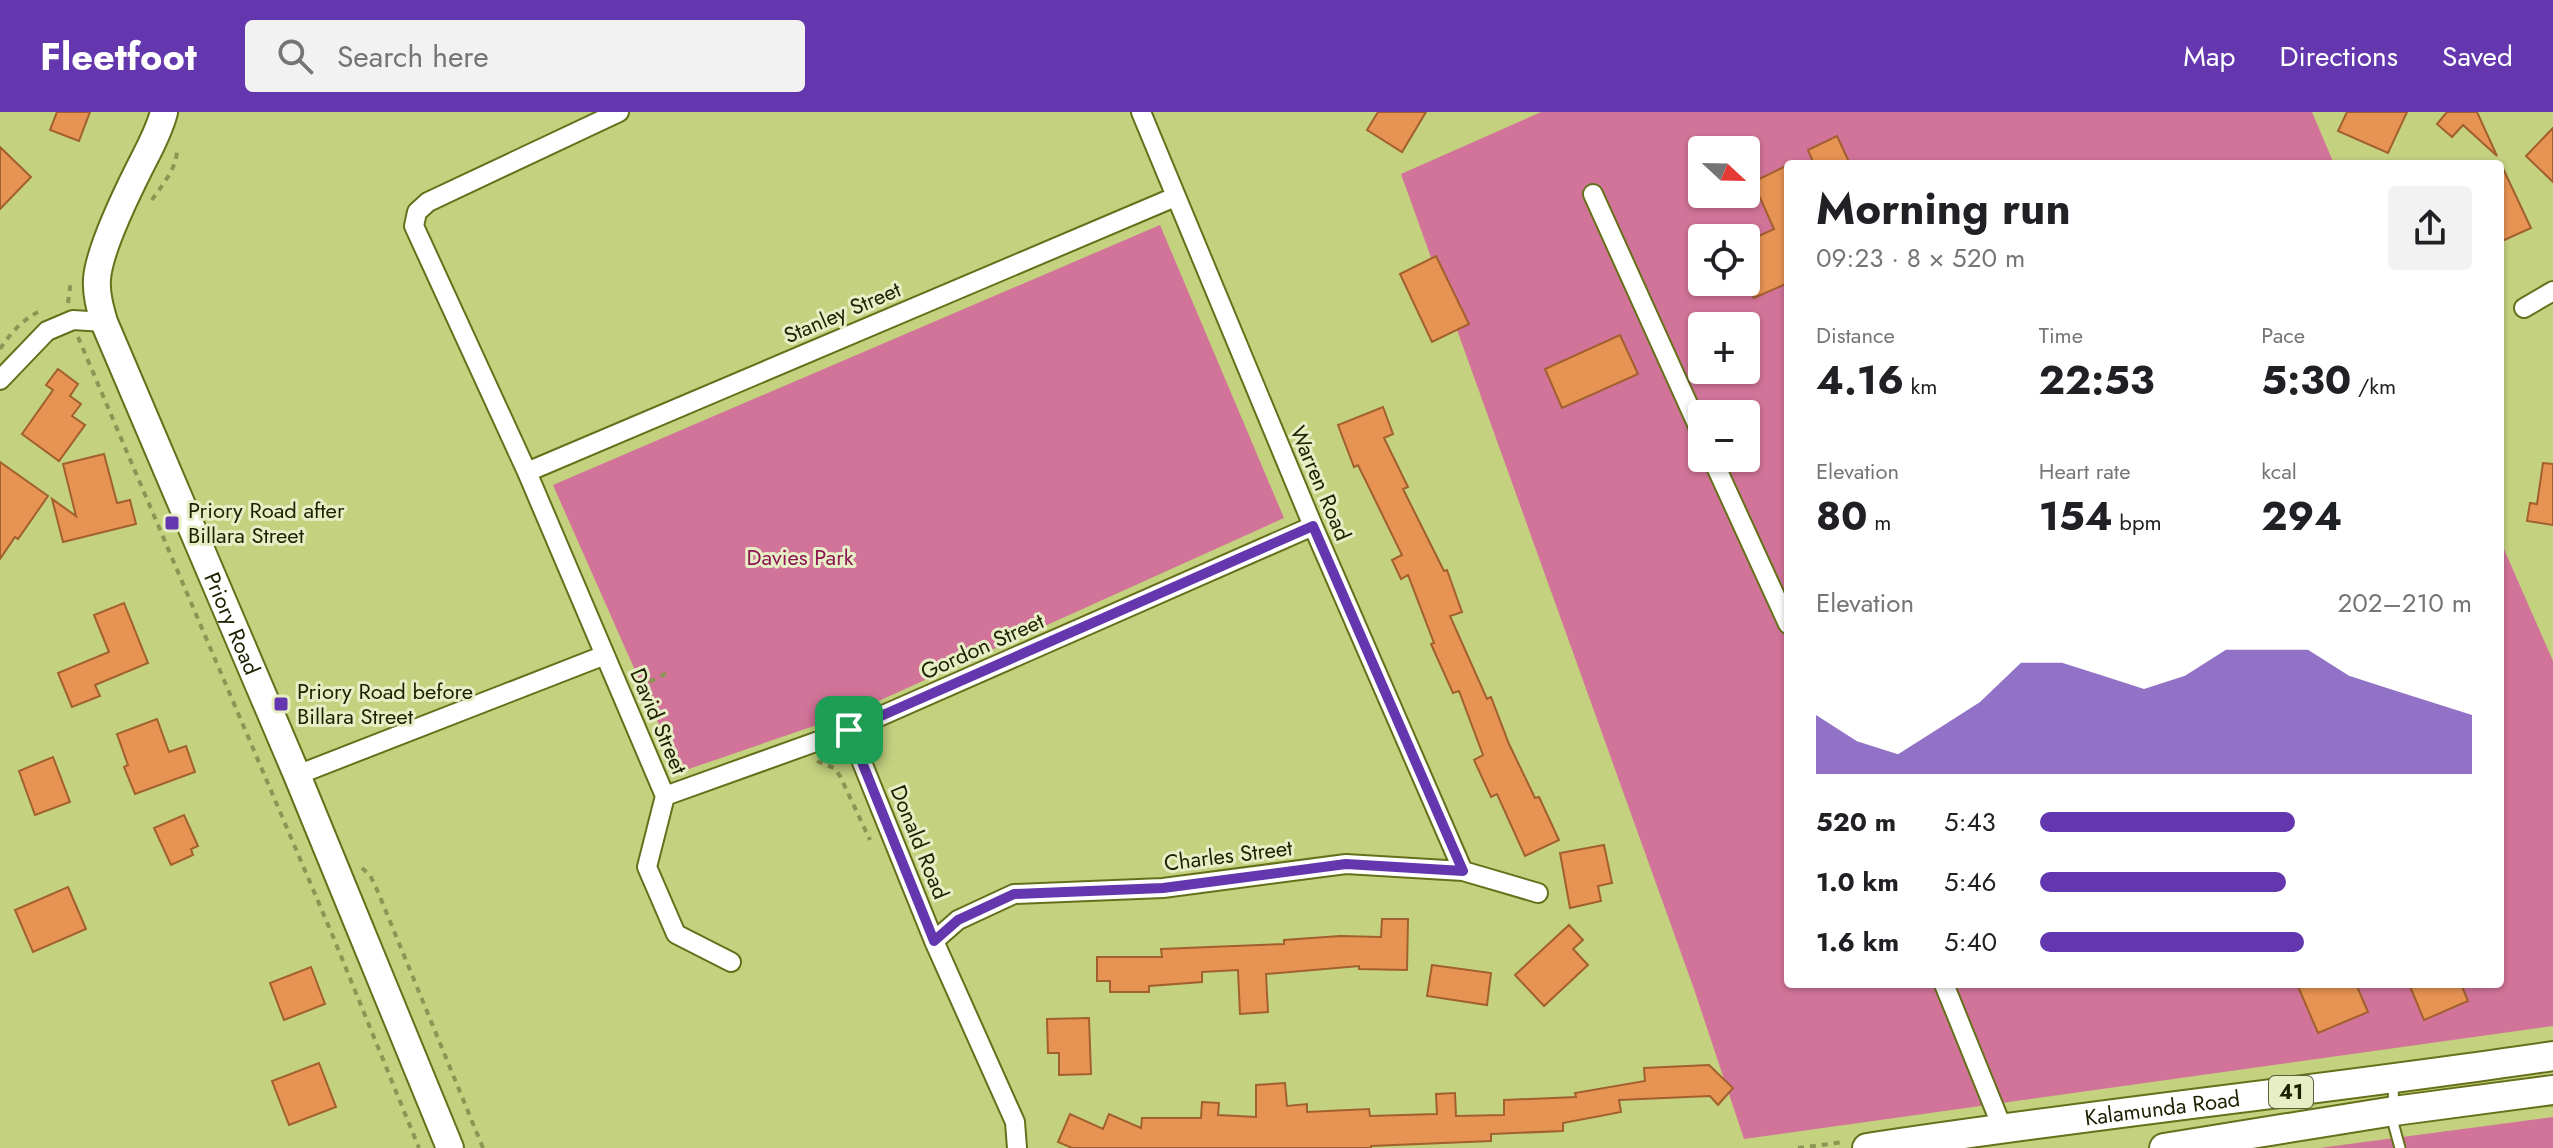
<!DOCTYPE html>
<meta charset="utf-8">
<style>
body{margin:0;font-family:Jost,sans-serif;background:#f2f2f2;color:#202124;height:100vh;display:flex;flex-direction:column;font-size:30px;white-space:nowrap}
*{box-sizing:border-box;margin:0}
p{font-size:26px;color:#757577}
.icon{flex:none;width:44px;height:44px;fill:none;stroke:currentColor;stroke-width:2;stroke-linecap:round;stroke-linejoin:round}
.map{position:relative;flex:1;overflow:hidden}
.details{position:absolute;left:1784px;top:48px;width:720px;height:828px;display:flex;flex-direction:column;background:#fff;border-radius:8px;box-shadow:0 2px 6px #0004}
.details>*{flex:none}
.needle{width:52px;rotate:112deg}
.controls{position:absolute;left:1688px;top:24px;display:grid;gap:16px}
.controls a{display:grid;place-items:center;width:72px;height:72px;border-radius:8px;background:#fff;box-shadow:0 2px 6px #0004;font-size:40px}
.pin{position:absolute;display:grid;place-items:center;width:68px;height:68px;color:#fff;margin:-34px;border-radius:16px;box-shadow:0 4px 12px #0006}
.round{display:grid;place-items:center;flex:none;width:84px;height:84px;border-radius:8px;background:#f2f2f2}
.overview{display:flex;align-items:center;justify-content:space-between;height:136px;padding:0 32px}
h1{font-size:44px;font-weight:700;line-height:60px}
.metrics{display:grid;grid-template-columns:repeat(3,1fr);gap:12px;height:136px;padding:8px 32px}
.metrics div{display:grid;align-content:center}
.metrics b{font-size:40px;font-weight:700}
.metrics small{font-size:22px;font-weight:400}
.metrics p{font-size:22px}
.chart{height:224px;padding:16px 32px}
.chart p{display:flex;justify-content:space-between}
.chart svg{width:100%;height:144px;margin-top:8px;fill:#6437ae;opacity:.7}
ul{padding:0 32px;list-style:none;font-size:26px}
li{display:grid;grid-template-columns:128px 96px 1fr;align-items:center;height:60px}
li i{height:20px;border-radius:10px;background:#6437ae}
header{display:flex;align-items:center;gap:48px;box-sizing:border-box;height:112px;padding:0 40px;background:#6437ae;color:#fff}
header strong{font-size:38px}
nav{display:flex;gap:44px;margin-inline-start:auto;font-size:28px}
.search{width:560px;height:72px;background:#f2f2f2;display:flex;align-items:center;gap:20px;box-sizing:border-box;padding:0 28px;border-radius:8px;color:#757577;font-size:30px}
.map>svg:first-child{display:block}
.green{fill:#d27499;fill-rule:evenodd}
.building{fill:#e79353;stroke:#a1602d;stroke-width:2}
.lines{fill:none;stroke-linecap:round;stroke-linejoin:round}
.lane-casing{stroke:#66701a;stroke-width:13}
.street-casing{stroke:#66701a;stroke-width:22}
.secondary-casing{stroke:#66701a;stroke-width:30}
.primary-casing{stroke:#66701a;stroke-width:32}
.path{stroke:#8b9554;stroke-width:4;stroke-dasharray:6 6;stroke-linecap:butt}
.lane{stroke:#fff;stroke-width:9}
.street{stroke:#fff;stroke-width:18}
.secondary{stroke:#fff;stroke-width:26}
.primary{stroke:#fff;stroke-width:28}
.route-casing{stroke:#fff;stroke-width:16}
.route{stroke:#6437ae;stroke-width:10}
.poi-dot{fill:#6437ae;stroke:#e7eec6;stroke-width:3}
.labels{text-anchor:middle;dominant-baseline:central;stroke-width:6;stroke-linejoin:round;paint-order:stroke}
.shield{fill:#e7eec6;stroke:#5a5e3b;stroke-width:2}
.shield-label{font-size:20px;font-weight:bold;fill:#1d2100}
.street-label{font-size:22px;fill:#1d2100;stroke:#e7eec6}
.poi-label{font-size:22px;fill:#1d2100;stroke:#e7eec6;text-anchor:start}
.park-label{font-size:22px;fill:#8c1652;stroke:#e7eec6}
</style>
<header>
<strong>Fleetfoot</strong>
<div class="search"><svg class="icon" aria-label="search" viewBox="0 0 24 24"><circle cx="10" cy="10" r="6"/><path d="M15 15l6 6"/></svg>Search here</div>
<nav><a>Map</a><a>Directions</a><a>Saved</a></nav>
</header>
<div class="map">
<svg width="2553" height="1036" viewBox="0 0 2553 1036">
<rect width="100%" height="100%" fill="#c4d17f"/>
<!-- green -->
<path class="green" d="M 1541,0 L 2312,0 L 2334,52 L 1788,52 L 1788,872 L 2500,872 L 2500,428 L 2553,549 L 2553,914 L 1744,1027 L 1694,877 L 1401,62 ZM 1702,38 L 1746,38 L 1746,82 L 1702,82 ZM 1702,126 L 1746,126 L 1746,170 L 1702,170 ZM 1702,214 L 1746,214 L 1746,258 L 1702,258 ZM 1702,302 L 1746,302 L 1746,346 L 1702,346 Z
M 1160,113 L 1284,406 L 852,601 L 680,660 L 553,373 Z
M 2553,1005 L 2553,1036 L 2319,1036 Z"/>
<!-- building -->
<path class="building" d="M 57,0 L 90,0 L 79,29 L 50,18 Z
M 1378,0 L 1426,0 L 1402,40 L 1367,18 Z
M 2347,0 L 2407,0 L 2388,41 L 2338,19 Z
M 2447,0 L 2477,0 L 2497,44 L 2463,13 L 2452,25 L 2437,12 Z
M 2553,16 L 2553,70 L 2526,44 Z
M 1837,24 L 1850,52 L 1814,52 L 1808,38 Z
M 0,35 L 31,65 L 0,97 Z
M 2500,50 L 2531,116 L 2500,130 Z
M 1788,53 L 1788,171 L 1754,186 L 1746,169 L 1746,130 L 1774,117 L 1753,70 Z
M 1436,144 L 1469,212 L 1432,230 L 1400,162 Z
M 1620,223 L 1638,262 L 1562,296 L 1545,257 Z
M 58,257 L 78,272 L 70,284 L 81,292 L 72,304 L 85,313 L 59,349 L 22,322 L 53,278 L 46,273 Z
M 1383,295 L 1393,322 L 1384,326 L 1408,375 L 1403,377 L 1444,459 L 1447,458 L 1462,500 L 1450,504 L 1487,587 L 1491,585 L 1509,632 L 1535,686 L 1539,685 L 1559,728 L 1525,744 L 1497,682 L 1491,685 L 1474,648 L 1483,643 L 1459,579 L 1453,581 L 1431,532 L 1434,531 L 1408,463 L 1401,467 L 1392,448 L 1402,443 L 1358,353 L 1354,355 L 1338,313 Z
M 104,342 L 117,391 L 130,388 L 136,412 L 63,430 L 52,387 L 76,404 L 63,352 Z
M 0,350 L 48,384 L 18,427 L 15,425 L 0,447 Z
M 2543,351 L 2553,352 L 2553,413 L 2527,409 L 2530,391 L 2537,392 Z
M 124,491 L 148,551 L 95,573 L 100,584 L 72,595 L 58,561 L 109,540 L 94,503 Z
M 157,607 L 169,640 L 186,634 L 195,660 L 135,682 L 124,655 L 128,653 L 117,622 Z
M 53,645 L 70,690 L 35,703 L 19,659 Z
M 184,703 L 198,734 L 191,737 L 193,743 L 171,753 L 154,716 Z
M 1604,733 L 1612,771 L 1598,774 L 1601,789 L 1570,796 L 1560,741 Z
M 68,775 L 86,817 L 33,840 L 15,798 Z
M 1382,807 L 1408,807 L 1407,858 L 1359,857 L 1359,854 L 1266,862 L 1268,900 L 1240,902 L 1238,858 L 1202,860 L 1202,870 L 1149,874 L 1149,880 L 1110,880 L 1110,869 L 1097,869 L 1097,845 L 1162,845 L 1161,837 L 1284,832 L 1284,828 L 1340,824 L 1381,825 Z
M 1569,813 L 1583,828 L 1573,837 L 1588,853 L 1544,894 L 1515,863 Z
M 1432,853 L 1491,861 L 1487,893 L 1427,884 Z
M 311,855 L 325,892 L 284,908 L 270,871 Z
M 2297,872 L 2356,872 L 2368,900 L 2318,921 Z
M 2409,872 L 2461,872 L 2468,889 L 2424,908 Z
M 1089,906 L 1091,962 L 1059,963 L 1059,941 L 1048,941 L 1047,907 Z
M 319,951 L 336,995 L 289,1013 L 272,969 Z
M 1709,953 L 1733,976 L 1718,993 L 1710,984 L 1619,988 L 1621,1000 L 1563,1011 L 1563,1019 L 1491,1022 L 1491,1029 L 1371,1034 L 1371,1036 L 1072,1036 L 1058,1030 L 1070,1002 L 1103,1017 L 1109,1002 L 1141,1016 L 1142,1006 L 1201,1006 L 1202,990 L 1219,991 L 1218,1003 L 1256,1005 L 1256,973 L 1285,971 L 1287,994 L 1307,992 L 1307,1000 L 1369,997 L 1370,1004 L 1437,1002 L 1436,982 L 1455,981 L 1456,1004 L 1504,1003 L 1504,988 L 1576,985 L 1575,981 L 1645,969 L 1644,956 Z"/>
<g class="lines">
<defs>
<path id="lane" d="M 2393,968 L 2394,1014 L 2400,1036"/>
<path id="street" d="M 619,0 L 428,90 L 417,100 L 414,114 L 527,360 L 665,684 L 647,755 L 676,822 L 731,850
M 1141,0 L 1313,414 L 1463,759
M 1593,82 L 1702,323
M 2524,196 L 2553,179
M 0,268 L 47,219 L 73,208 L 104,210
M 1712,346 L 1788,512
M 527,360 L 1175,85
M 849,618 L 934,829 L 1015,1010 L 1017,1036
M 297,663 L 605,543
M 665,684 L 849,618 L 1313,414
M 934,829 L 958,808 L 1014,782 L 1163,776 L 1346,752 L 1463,759 L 1538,781
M 1944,872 L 2002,1015"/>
<g id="secondary">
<path id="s1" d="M 164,0 C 159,20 148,39 139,57 C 126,83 99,139 97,167 C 96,182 100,196 104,210 L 297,663 L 450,1036"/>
</g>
<g id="primary">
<path id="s2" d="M 1867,1036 C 2095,1001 2325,978 2553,944"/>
<path d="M 2164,1036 L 2394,999 L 2553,978"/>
</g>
</defs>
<!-- lane casing -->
<use href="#lane" class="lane-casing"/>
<!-- street casing -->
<use href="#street" class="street-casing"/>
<!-- secondary casing -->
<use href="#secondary" class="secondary-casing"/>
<!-- primary casing -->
<use href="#primary" class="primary-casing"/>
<!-- path -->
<path class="path" d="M 152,88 C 162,73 178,55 177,36
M 68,191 L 71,168
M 78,225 L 332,822 L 419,1036
M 0,237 C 10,222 21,209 38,200
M 639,575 L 669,560
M 817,649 L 834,656 L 840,664 L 870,728
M 362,756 L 370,763 L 378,780 L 483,1036
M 1798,1036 L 1844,1030"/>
<!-- lane -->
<use href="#lane" class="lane"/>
<!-- street -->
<use href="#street" class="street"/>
<!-- secondary -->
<use href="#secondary" class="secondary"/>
<!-- primary -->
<use href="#primary" class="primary"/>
</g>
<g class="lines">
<defs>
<path id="route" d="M 1313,414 L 1463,759 L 1346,752 L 1163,776 L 1014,782 L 958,808 L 934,829 L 849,618 Z"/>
</defs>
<!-- route casing -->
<use href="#route" class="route-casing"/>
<!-- route -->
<use href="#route" class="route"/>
</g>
<!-- markers -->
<g class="poi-dot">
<rect x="164" y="403" width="16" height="16" rx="4"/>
<rect x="273" y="584" width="16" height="16" rx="4"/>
</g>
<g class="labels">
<!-- shield labels -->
<rect class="shield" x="2269" y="964" width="44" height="32" rx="6"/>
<g class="shield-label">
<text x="2291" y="980">41</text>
</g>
<!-- street labels -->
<g class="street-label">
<text transform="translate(842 200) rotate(-23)">Stanley Street</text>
<text transform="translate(1321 371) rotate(67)">Warren Road</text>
<text stroke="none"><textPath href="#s1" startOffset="552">Priory Road</textPath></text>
<text transform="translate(982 534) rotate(-24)">Gordon Street</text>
<text transform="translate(659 609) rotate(67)">David Street</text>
<text transform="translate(920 730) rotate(68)">Donald Road</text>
<text transform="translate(1228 743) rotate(-7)">Charles Street</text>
<text stroke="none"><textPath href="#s2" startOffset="298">Kalamunda Road</textPath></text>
</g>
<!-- poi labels -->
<g class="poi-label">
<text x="188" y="398">Priory Road after<tspan x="188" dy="25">Billara Street</tspan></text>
<text x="297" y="579">Priory Road before<tspan x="297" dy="25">Billara Street</tspan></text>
</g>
<!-- park labels -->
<g class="park-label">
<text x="800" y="445">Davies Park</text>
</g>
</g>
</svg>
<div class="controls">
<a><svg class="needle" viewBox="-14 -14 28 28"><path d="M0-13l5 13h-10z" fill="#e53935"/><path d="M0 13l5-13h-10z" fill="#757577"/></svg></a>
<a><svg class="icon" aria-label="locate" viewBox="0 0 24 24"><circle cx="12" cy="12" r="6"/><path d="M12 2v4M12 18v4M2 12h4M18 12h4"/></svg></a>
<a>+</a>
<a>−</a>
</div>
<div class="pin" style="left:849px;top:618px;background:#1e9e55"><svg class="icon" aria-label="arrive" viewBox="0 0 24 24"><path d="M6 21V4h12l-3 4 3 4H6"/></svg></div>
<section class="details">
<div class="overview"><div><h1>Morning run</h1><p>09:23 · 8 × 520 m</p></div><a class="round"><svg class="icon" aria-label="share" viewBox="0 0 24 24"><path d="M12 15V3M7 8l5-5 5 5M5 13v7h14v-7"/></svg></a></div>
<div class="metrics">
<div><p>Distance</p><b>4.16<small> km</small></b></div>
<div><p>Time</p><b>22:53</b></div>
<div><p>Pace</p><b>5:30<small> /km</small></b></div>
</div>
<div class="metrics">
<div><p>Elevation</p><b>80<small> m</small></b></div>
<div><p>Heart rate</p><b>154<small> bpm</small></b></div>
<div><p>kcal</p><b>294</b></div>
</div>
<div class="chart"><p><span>Elevation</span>202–210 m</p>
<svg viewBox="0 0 160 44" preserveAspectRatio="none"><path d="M0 44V26L10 34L20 38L30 30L40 22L50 10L60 10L70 14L80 18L90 14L100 6L110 6L120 6L130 14L140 18L150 22L160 26V44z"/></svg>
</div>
<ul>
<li><b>520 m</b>5:43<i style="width:59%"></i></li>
<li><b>1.0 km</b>5:46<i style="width:57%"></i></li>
<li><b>1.6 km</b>5:40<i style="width:61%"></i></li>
</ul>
</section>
</div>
